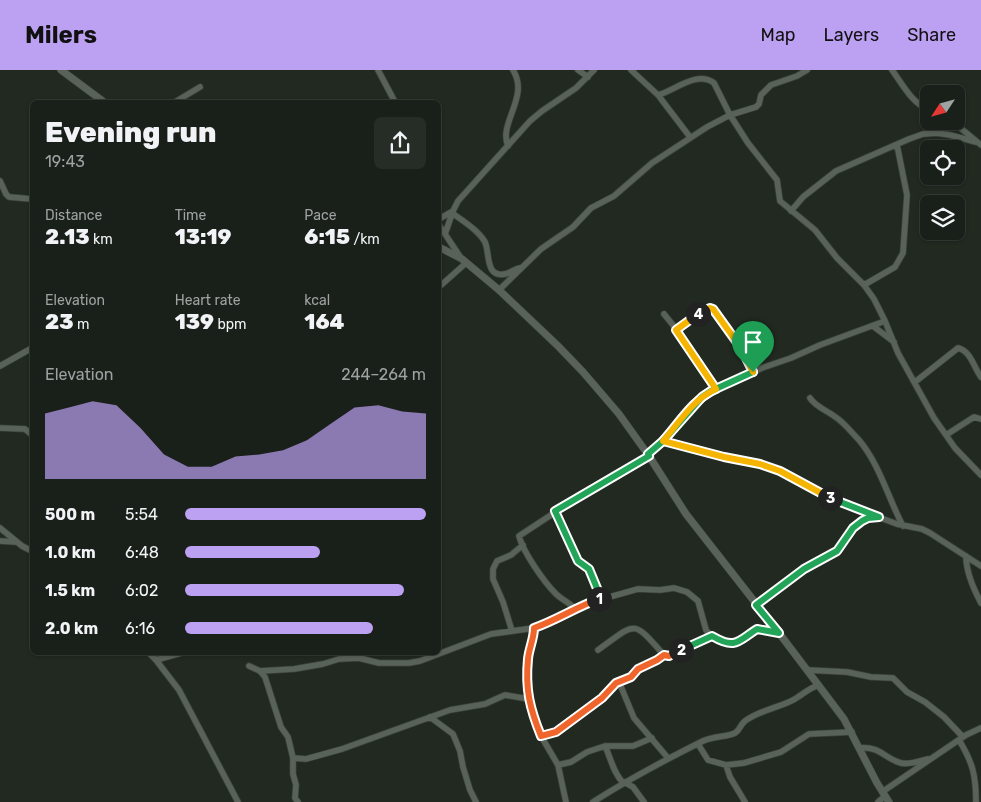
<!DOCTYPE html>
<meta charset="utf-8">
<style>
body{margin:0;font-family:Rubik,sans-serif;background:#262c26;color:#f1f3f6;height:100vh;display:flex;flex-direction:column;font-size:19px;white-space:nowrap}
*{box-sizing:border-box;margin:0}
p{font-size:16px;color:#9fa2a2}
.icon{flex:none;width:28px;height:28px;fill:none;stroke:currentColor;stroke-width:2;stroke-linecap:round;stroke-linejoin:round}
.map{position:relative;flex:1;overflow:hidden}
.details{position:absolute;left:30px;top:30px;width:411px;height:555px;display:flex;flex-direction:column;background:#191f19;border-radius:8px;box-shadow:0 1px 4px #0004,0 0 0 1px #373d38}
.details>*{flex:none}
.needle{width:32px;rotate:234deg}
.buttons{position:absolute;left:920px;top:15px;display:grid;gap:10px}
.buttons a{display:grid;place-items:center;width:45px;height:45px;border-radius:8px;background:#191f19;box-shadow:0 1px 4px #0004,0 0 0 1px #373d38;font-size:25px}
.pin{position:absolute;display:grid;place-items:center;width:42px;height:42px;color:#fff;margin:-51px -21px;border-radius:50% 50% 50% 0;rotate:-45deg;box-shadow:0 0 5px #0007}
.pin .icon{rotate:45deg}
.km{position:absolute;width:25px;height:25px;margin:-12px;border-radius:50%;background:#222;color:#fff;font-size:14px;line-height:25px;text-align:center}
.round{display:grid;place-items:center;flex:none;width:52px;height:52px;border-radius:8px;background:#262c26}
.overview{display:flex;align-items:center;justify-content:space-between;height:85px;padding:0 15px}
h1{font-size:28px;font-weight:800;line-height:38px}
.figures{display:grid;grid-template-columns:repeat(3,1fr);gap:8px;height:85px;padding:5px 15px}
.figures div{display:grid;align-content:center}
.figures b{font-size:21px;font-weight:800}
.figures small{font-size:14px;font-weight:400}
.figures p{font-size:14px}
.chart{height:140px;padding:10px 15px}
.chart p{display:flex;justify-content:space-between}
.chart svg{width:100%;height:90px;margin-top:5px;fill:#bca0f2;opacity:.7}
ul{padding:0 15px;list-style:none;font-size:16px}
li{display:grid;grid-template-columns:80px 60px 1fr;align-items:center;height:38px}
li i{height:12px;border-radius:6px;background:#bca0f2}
header{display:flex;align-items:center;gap:30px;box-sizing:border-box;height:70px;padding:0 25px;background:#bca0f2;color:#111}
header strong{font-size:24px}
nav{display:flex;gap:28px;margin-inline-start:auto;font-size:18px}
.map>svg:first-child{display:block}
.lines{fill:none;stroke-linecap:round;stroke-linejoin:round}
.minor-casing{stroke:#3c433c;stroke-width:7}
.tertiary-casing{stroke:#3c433c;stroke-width:8}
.minor{stroke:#596259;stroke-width:5.5}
.tertiary{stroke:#596259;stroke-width:7}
.split-1-casing{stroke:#fff;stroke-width:10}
.split-2-casing{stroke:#fff;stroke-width:10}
.split-3-casing{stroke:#fff;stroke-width:10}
.split-4-casing{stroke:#fff;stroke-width:10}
.split-5-casing{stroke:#fff;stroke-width:10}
.split-1{stroke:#22a559;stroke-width:6}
.split-2{stroke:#f0652b;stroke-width:6}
.split-3{stroke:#22a559;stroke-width:6}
.split-4{stroke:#f5b400;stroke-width:6}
.split-5{stroke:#f5b400;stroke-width:6}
</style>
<header>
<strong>Milers</strong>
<nav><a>Map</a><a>Layers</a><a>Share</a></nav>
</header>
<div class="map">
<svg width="981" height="732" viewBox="0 0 981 732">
<rect width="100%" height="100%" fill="#212921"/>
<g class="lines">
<defs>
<path id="minor" d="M 378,0 L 395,32
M 578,0 L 588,7
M 631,0 L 658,25 L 690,67
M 892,0 C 903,15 911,32 929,40
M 658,25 C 674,21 697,0 714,13 L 730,45 L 748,73 L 777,110 L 780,131 L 815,160 L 837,188 L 864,215 L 874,229 L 885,251 L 898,283 L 934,348 L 955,378 L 981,405
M 175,32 L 200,17
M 952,51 L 981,75
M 508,76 C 498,53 530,27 513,0
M 0,111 L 6,124 L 9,127 L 32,129
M 791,141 L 803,127 L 836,101 L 909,69 L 923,64 L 937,63 L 950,65 L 976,72
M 452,143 C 463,151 478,160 485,172 C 490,183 485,208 505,204 C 510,203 515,199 520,198
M 439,149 L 453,141
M 439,155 L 461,188
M 445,164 L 453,141 L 458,131 L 530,51 L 542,41 L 576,18 L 594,0
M 864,215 L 895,197 L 903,183 L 907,125 L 897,75
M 439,217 L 466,193
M 499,220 L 541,179 L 573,157 L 591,138 L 614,126 L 652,93 L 707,57 L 730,45 L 756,37 L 759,34 L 761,25 L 771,15 L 797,6 L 807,0
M 664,244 L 677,260 L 716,319
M 873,256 L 894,272
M 677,260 C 686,252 701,239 713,239 L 741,278 L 753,302
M 0,296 L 32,278
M 915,312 L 958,278 C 971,281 974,298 981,307
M 810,328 C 816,337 826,340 834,346 C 844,352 851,362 859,370 C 880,395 888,428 903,456
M 0,358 L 25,359 L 32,365
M 946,365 L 974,347 L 981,349
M 663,371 L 724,387 L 759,394 L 780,401 L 823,425 L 838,432 L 897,454 L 922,459 L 930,463 L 981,496
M 648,384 L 663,371 L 694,334 L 711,321 L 762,298 L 791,288 L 820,275 L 885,251
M 555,441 L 576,488 L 579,493 L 589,499 L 601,528
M 0,458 L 22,476 L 32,481
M 0,471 L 16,472
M 966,486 C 966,502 973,518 981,533
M 756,535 L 804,499 L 837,481 L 857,454 L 868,448 L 877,447
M 575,539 C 569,532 562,530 556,524 C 544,512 523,482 519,466 L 583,424 L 649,386
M 534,558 L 528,588 L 528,629 L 541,666 L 558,695 L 566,732
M 512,561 L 503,532 L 493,509 L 493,499 L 497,491 L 511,485 L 523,475
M 598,580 C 637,552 632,549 664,585 L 673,584 L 711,566
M 148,582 L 156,590 L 179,620 L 238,732
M 156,590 L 185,582
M 249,596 L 260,601 L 265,607 L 281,657 L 288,667 L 293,688 L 293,704 L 296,715 L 295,728 L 298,732
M 807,600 L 847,602 L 871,607 L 893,608 L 907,622 L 925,632 L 944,647 L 963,667
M 260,601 L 294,599 L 323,594 L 339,589 L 359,588 L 379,593 L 409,593 L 420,591 L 491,564 L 534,558 L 556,550 L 588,533 L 638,519 L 660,520 L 674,518 L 687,522 L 698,531 L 706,560 L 711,566 L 724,572 L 738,573 L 757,559 L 779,563
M 619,612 L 634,648 L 668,688
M 430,647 L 453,664 L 460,681 L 463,697 L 470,720 L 476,732
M 541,666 L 556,662 L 600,630 L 616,613 L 631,607 L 638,599 L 657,591 L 664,585
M 959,670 C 973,693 976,706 976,732
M 698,674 L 708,690 L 726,695 L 744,693 L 781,682 L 809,664 L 852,662
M 605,676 C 612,691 612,700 623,713
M 860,678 C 880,676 885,689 901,693 C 910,695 919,691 928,689
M 293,688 L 306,689 L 342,679 L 450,640 L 485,634 L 505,625 L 528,629
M 558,695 L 571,692 L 587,682 L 605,676 L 633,676 L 652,668
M 726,695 L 730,707 L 745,732
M 624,712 L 633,717 L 644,732
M 882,722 L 966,665 L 981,658
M 593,732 C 629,709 665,690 703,671 C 713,666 728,667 735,663 C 740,660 740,655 745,651 C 760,640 778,638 793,630 C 802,625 809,618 819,615
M 878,732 L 885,726"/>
<path id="tertiary" d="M 61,0 L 104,32
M 439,177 L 462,189 L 499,220 L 558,276 L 583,302 L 619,344 L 649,386 L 686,444 L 779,563 L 844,649 L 877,713 L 889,732"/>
</defs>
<!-- minor casing -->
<use href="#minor" class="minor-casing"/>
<!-- tertiary casing -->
<use href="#tertiary" class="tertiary-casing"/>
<!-- minor -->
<use href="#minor" class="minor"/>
<!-- tertiary -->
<use href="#tertiary" class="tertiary"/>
</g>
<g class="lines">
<defs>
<path id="split-1" d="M 599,529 L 601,528 L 589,499 L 578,491 L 555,441 L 649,386 L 648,384 L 663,371 L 702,327 L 711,321 L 753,302"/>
<path id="split-2" d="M 599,529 C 576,537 557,550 534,558 C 534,569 529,578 528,589 C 525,619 530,639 541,666 L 556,662 L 602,628 L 616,613 L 631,607 L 638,599 L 657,590 L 664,585 L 669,586 L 681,580"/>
<path id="split-3" d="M 681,580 L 712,566 C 736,580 738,571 757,559 L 779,563 L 756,535 L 804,499 L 837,481 L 853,458 L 862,451 L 868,448 L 879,447 L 830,428"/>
<path id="split-4" d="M 698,244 L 676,260 L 716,319 C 693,329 679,353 663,371 L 724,387 L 760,394 L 780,401 L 830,428"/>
<path id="split-5" d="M 698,244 L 710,238 L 713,239 L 741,278 L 753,302"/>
</defs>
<!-- split-1 casing -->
<use href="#split-1" class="split-1-casing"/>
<!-- split-2 casing -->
<use href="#split-2" class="split-2-casing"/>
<!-- split-3 casing -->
<use href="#split-3" class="split-3-casing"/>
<!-- split-4 casing -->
<use href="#split-4" class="split-4-casing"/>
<!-- split-5 casing -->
<use href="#split-5" class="split-5-casing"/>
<!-- split-1 -->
<use href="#split-1" class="split-1"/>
<!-- split-2 -->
<use href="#split-2" class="split-2"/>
<!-- split-3 -->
<use href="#split-3" class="split-3"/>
<!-- split-4 -->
<use href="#split-4" class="split-4"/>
<!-- split-5 -->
<use href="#split-5" class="split-5"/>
</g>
</svg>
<div class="buttons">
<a><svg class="needle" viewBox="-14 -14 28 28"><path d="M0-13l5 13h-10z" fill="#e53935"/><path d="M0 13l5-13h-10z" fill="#9fa2a2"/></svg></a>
<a><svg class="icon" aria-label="locate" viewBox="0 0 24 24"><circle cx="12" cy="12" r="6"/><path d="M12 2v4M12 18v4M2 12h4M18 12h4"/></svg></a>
<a><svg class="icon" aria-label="layers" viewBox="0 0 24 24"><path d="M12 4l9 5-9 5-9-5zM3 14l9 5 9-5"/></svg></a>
</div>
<div class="pin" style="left:753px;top:302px;background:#1e9e55"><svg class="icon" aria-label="arrive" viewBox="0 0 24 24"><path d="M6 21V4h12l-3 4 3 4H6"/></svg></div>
<b class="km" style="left:599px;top:529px">1</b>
<b class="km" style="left:681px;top:580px">2</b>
<b class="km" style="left:830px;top:428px">3</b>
<b class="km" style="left:698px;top:244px">4</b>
<section class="details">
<div class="overview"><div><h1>Evening run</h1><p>19:43</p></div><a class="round"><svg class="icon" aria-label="share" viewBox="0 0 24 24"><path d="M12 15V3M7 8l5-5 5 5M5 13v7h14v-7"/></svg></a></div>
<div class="figures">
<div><p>Distance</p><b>2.13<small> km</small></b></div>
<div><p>Time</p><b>13:19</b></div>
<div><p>Pace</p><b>6:15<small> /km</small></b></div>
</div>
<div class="figures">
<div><p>Elevation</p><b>23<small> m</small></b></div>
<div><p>Heart rate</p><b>139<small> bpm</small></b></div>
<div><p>kcal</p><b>164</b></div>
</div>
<div class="chart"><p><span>Elevation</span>244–264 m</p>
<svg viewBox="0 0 160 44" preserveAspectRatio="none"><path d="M0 44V12L10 9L20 6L30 8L40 19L50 32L60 38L70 38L80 33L90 32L100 30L110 25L120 17L130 9L140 8L150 11L160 12V44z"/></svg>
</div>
<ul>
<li><b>500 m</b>5:54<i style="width:100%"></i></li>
<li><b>1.0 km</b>6:48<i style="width:56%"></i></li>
<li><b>1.5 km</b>6:02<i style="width:91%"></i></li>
<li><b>2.0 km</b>6:16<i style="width:78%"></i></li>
</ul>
</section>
</div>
